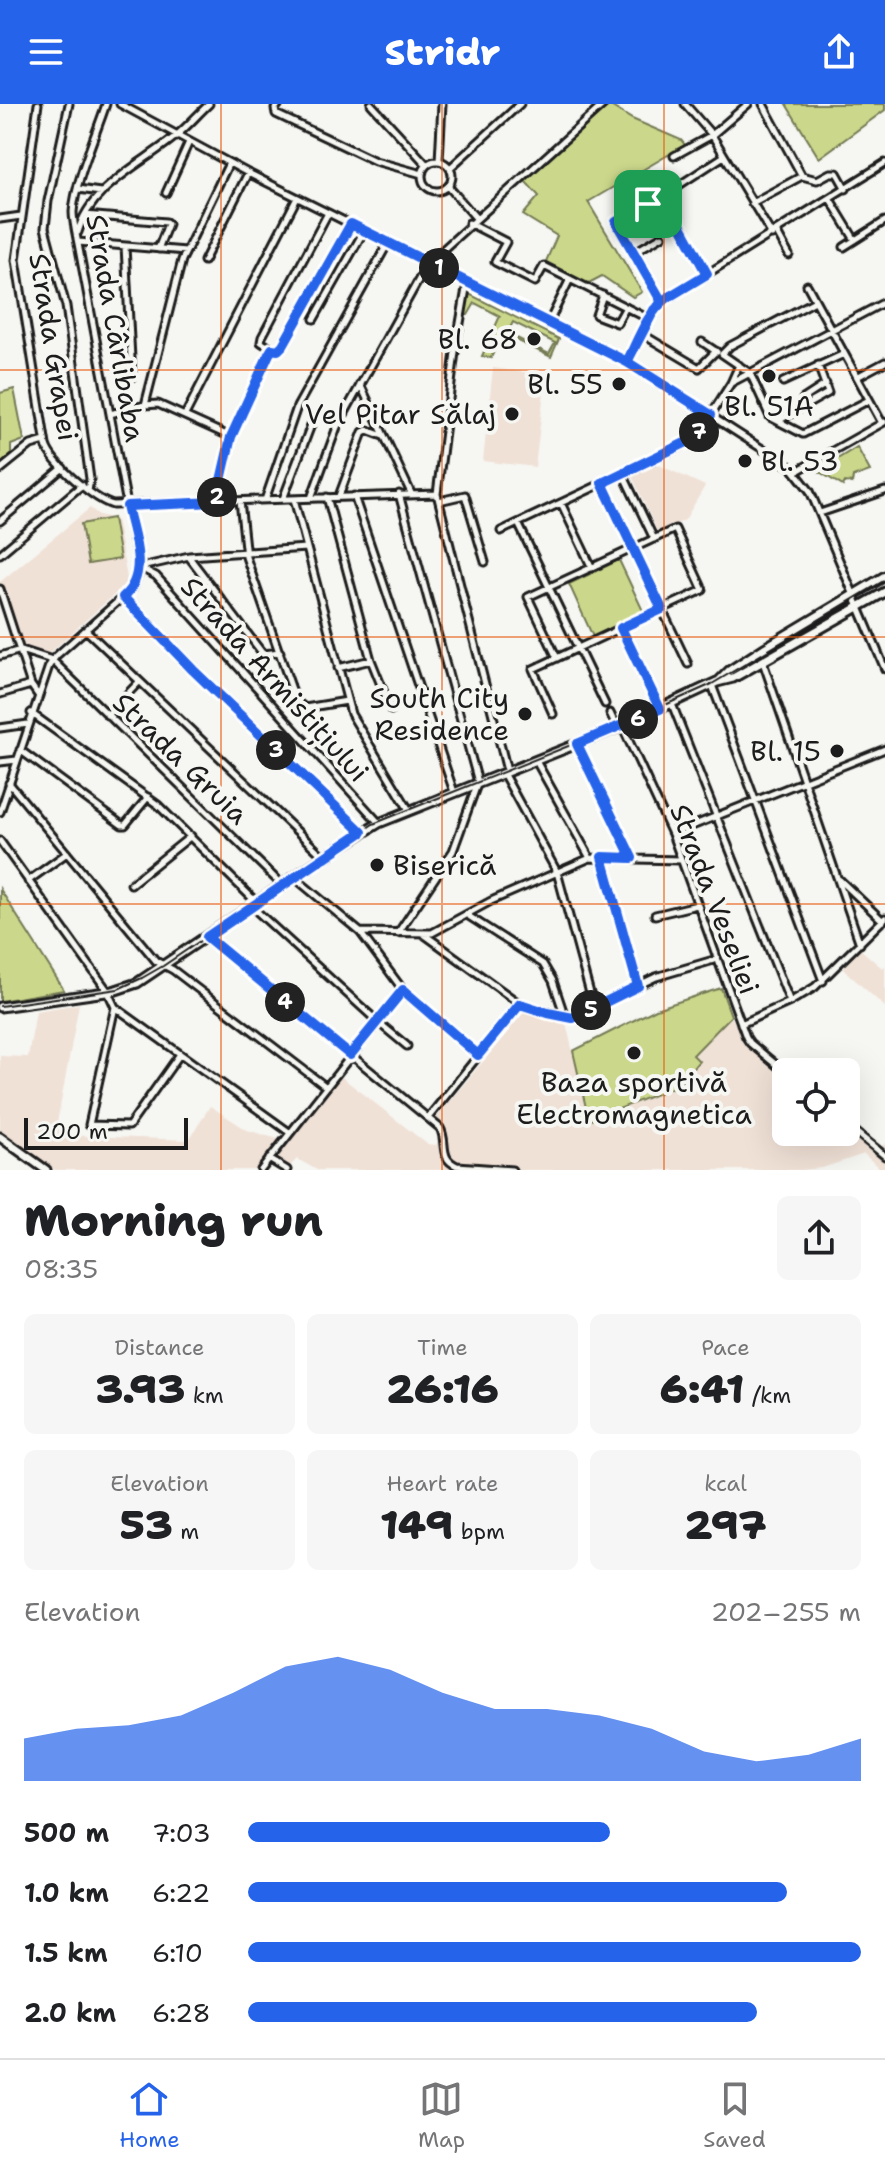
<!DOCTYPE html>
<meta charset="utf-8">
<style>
body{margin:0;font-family:"Shantell Sans",sans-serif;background:#f6f6f6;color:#202124;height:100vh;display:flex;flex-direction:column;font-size:30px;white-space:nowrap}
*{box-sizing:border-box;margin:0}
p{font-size:26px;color:#757577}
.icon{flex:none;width:44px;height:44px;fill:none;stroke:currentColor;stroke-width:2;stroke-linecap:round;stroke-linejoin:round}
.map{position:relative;height:1066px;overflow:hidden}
.panel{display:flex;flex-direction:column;background:#fff;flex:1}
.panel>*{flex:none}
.buttons{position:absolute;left:772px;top:954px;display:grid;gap:16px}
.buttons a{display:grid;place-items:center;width:88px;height:88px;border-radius:12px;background:#fff;box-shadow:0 8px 32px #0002;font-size:40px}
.scale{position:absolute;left:24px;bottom:20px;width:164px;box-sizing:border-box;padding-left:8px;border:4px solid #1c1c1c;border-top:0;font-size:22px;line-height:28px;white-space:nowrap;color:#1c1c1c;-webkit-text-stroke:6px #f6f6f2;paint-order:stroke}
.pin{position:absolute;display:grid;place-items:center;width:68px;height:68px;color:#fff;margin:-34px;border-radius:16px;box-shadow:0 4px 12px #0006}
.km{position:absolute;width:40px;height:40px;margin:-20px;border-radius:50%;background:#222;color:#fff;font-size:22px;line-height:40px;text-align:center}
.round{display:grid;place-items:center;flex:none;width:84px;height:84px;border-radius:12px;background:#f6f6f6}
.overview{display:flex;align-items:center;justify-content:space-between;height:136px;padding:0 24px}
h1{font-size:44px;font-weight:800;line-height:60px}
.figures{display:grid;grid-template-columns:repeat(3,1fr);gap:12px;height:136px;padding:8px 24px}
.figures div{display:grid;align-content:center;border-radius:12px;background:#f6f6f6;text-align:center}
.figures b{font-size:40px;font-weight:800}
.figures small{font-size:22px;font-weight:400}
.figures p{font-size:22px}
.chart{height:224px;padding:16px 24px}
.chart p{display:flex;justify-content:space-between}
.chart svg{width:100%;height:144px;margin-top:8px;fill:#2563eb;opacity:.7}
ul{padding:0 24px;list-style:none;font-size:26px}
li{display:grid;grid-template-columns:128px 96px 1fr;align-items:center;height:60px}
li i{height:20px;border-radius:10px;background:#2563eb}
header{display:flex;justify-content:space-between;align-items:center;height:104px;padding:0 24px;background:#2563eb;color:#fff;font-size:36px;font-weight:800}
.menu{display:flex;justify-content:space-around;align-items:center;height:112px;border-top:2px solid #e0e0e0;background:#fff;font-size:22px;color:#757577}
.menu a{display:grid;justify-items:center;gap:4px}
.menu .current{color:#2563eb}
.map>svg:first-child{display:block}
.built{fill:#f0e1d6}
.green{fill:#cbd88b;stroke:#747a54;stroke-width:2}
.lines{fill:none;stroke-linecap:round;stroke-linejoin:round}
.minor-casing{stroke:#1c1c1c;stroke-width:11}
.major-casing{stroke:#1c1c1c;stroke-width:13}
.minor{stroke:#f6f6f2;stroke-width:5}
.major{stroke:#f6f6f2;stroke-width:7}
.tram{stroke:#1c1c1c;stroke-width:2}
.route-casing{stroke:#fff;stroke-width:16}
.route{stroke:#2563eb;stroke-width:10}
.grid{fill:none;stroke:#e8590c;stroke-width:2;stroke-opacity:0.55}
.poi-dot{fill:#1c1c1c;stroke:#f6f6f2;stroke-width:3}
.labels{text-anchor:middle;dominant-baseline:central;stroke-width:8;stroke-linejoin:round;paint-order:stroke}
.street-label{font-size:28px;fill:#1c1c1c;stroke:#f6f6f2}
.poi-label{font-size:28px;fill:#1c1c1c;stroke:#f6f6f2;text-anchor:end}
</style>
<header><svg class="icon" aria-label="menu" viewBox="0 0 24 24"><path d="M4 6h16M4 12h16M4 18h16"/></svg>Stridr<svg class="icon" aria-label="share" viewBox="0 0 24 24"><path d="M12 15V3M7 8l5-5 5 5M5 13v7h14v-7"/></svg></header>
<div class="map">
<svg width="885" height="1066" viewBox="0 0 885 1066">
<rect width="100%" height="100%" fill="#f6f6f2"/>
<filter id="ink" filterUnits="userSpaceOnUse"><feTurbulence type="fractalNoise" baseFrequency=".0125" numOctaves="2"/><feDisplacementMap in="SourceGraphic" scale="16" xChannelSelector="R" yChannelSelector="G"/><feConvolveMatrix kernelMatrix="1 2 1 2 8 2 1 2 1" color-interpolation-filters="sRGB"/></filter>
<g filter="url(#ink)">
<!-- built -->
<path class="built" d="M 493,264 L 546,271 L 535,363 L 483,357 Z
M 657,360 L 705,382 L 685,416 L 658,429 L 632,372 Z
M 90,404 L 99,411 L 116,415 L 127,474 L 126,480 L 46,552 L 20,545 L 0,478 Z
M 859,844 L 882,864 L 885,862 L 885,903 L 843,865 Z
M 79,900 L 57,1019 L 61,1031 L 189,1036 L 210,1002 L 247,1026 L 278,1035 L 256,1066 L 55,1066 L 0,1026 L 0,952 L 28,953 L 36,907 Z
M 525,907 L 566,919 L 589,1017 L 679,981 L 699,958 L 693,951 L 731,912 L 741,931 L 786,971 L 786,1028 L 846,1028 L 846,1025 L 872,1048 L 885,1040 L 885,1066 L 881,1066 L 864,1050 L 822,1064 L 801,1066 L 317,1066 L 297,1055 L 289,1063 L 274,1055 L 339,971 L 427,1040 L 436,1041 L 442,1022 L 435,1015 Z"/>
<!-- green -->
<path class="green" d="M 786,0 L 885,0 L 885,6 L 819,54 Z
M 609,1 L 632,15 L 681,36 L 685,41 L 588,98 L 642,188 L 633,193 L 602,172 L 583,182 L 544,162 L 557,132 L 523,111 L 539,92 L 525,77 Z
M 469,190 L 559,235 L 551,253 L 516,236 L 511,245 L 507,246 L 513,232 L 549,250 L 555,239 L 513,218 L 508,228 L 503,226 L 491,254 L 482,252 L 500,212 L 475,199 L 468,211 L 462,211 Z
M 14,285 L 24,336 L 11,341 L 11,351 L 0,360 L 0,289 Z
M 857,343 L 870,367 L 853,373 L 852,379 L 845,378 L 843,382 L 818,367 Z
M 113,414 L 120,455 L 88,460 L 81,420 Z
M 619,456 L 644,509 L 593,533 L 569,480 Z
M 0,785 L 64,886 L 0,897 Z
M 721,884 L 731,912 L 693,951 L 699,957 L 679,981 L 589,1017 L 573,947 L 656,905 Z"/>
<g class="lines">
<defs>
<path id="minor" d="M 38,0 L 16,156 L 46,341 C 51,359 95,396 113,401 L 437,390
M 69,0 L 48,97 L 45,124 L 66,202 L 90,375 L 88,387
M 120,0 L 248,69 L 627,258 L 792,364 L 810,387 L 885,565
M 279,0 L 275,5 L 276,10 L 375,57 L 422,70
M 371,0 L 427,61
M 685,0 L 712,31 L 772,131
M 763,0 L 802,72 L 817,76 L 830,69 L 837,69 L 846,85
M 674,52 L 712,31 L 748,0
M422 72a15 15 0 1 1 30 0a15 15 0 1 1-30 0Z
M 439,57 L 442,0
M 450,64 L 520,0
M 448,82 L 476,114
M 78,85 L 101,88
M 166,89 L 189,38
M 664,91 L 707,170
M 830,95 L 855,136
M 752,99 L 802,72
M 85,111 L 166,118 L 168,120 L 158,145
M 0,115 L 21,112
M 469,119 L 506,138 L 495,158 L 535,178 L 544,162 L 649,215
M 78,128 C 90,82 143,60 177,31 C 188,22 198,10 209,0
M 777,129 L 789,151
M 78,138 L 186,147
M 125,142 L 132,273
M 844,143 L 885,117
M 633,149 L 662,132
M 204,157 L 248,69
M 467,179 L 455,248 L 437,390 L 507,667
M 807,181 L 882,319
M 603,191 L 596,211 L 617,219 L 626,203
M 815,197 L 730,242 L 722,250 L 750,269 L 770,313 L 803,330 L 869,296
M 662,198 L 616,118 L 648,100 L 656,90 L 664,91 L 724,52
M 314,215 L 364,127
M 548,220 L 570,175
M 642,230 L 699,264 L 716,247
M 702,238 L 717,248
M 272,245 L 261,238 L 262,233 L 328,109
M 627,258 L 654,206 L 662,198 L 885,59
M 857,273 L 885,258
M 783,278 L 844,250
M 731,279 L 739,261
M 360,280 L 411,389
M 803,295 L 826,280
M 145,301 L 182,156 L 229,59
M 110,310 L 145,301 L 158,300 L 231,333
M 185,311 L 297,94
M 778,317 L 828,289 L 818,261
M 0,366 L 31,341 L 45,337
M 797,367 L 884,318
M 623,370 L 654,435
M 602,379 L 688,560
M 339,392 L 363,328 L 367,326 L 383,332
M 354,392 L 454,688
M 327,393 L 371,556 L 391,606
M 311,394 L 337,323 L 428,159 L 604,0
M 283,395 L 311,321
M 294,395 L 351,610 L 409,706
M 265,396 L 297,303 L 388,139
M 240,397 L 246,453 L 296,597 L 305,604 L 347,597
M 439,397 L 465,391 L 485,458
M 216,398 L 231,333 L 269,250 L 272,245 L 278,246 L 283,241 L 351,120
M 561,399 L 592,464
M 820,409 L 885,387
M 0,417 L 63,364
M 518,419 L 605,600
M 501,427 L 682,342 L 702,325 L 731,279 L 885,198
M 0,450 L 82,381
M 189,453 L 263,550 L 280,548
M 139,463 L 156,472 L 379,719
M 141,463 L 189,452 L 306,444
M 0,485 L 31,581 L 38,591
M 123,493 L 193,566 L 362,728
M 621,524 L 659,605
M 86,526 L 324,753
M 0,552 L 21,546 L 52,556 L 282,781
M 763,558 L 860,840
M 338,564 L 371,556
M 712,581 L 823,877
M 0,590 L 31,581
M 672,600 L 790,898
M 31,609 L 158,701 L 256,798
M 610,609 L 617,624
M 553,610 L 533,565 L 703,486 L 675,425 L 528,493 L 557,554
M 107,611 L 139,578
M 622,622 L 672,730 L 746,933 L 750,939 L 786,969
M 0,624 L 28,620
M 577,640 L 632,754
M 20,646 L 122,721 L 125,721 L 148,693
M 536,657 L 590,754
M 0,658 L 17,656
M 503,669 L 557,768 L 594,904
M 9,679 L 156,857 L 173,866 L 325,982
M 0,708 L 49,562 L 56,552 L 133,484 L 138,472 L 137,454 L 79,145 C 77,134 73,118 73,108 C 75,77 96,31 106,0
M 672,730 L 885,645
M 0,737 L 107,886 L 115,903 L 289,1028
M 602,753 L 638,882
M 294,773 L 360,828 L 403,886 L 478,951
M 840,776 L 883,817
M 28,777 L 67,749
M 131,780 L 191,732
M 251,802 L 378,918 L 407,942
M 467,811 L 543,860 L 553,877 L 565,913
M 655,811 L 697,801
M 360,828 L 432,829 L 491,797 L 590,754 L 681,756
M 398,829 L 453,747 L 478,678 L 399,390
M 425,831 L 520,900 L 570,914 L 656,873 L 717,855
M 207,833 L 440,1024 C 448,1038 438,1054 457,1062 L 512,1066
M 115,903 L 89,1021 L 129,1022 L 180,950
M 741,920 L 790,898 L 815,883 L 885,814
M 428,1014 L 520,900
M 846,1020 L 885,1052
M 269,1055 L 287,1066
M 261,1066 L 403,886"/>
<path id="major" d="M 719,577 L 729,567 L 766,543 L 885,472
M 0,903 L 113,887 L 137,879 L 324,753 L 379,719 L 622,622 L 717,578 L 733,574 L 885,488
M 0,1033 L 46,1066"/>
</defs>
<!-- minor casing -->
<use href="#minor" class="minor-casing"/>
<!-- major casing -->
<use href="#major" class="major-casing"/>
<!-- minor -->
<use href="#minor" class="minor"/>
<!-- major -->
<use href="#major" class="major"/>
<!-- tram -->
<path class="tram" d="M 0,902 L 118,885 L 142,874 L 163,862 L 373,720 L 616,623 L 712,580 L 885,476"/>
</g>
</g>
<g class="lines" filter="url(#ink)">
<defs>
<path id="route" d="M 648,100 L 616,118 L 662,198 L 654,206 L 627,258 L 351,120 L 283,241 L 278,246 L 272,245 L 269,250 L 231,333 L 216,398 L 127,402 C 133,431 150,470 123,493 L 193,566 L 362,728 L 207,833 L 350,951 L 403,886 L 478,951 L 520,900 L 548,909 L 573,914 L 638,882 L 602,753 L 632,754 L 577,640 L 660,605 L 621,524 L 662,505 L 602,379 L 689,337 L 711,311 L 627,258 C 638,236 647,209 667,194 L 707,170 L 664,91 L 656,90 L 648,100"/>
</defs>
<!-- route casing -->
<use href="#route" class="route-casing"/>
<!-- route -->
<use href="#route" class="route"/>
</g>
<!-- grid -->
<path class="grid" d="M 221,0 L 221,1066M 442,0 L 442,1066M 664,0 L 664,1066M 0,266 L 885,266M 0,533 L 885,533M 0,800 L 885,800"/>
<!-- markers -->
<g class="poi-dot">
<circle cx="534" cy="235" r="8"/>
<circle cx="769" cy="272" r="8"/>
<circle cx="619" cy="280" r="8"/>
<circle cx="512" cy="310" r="8"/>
<circle cx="745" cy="357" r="8"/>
<circle cx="525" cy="610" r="8"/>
<circle cx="837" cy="647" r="8"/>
<circle cx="377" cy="761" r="8"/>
<circle cx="634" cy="949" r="8"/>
</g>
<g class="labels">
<!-- street labels -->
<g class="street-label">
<text transform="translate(116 224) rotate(80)">Strada Cârlibaba</text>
<text transform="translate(54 243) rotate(81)">Strada Grapei</text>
<text transform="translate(275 575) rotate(48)">Strada Armistițiului</text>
<text transform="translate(181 654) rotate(44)">Strada Gruia</text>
<text transform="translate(715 795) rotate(69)">Strada Veseliei</text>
</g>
<!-- poi labels -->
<g class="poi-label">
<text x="518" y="235">Bl. 68</text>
<text x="603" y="280">Bl. 55</text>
<text x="769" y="302" text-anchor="middle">Bl. 51A</text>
<text x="496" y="310">Vel Pitar Sălaj</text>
<text x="761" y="357" text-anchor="start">Bl. 53</text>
<text x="509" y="594">South City<tspan x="509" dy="32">Residence</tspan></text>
<text x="821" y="647">Bl. 15</text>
<text x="393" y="761" text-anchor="start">Biserică</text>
<text x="634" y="978" text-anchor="middle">Baza sportivă<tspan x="634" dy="32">Electromagnetica</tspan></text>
</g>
</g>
</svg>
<div class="buttons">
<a><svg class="icon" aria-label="locate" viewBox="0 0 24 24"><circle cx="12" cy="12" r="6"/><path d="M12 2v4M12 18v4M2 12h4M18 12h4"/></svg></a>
</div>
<div class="scale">200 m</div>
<div class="pin" style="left:648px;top:100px;background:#1e9e55"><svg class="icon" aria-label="arrive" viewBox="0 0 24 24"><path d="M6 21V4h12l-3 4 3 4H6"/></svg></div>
<b class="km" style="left:439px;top:164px">1</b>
<b class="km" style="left:217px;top:393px">2</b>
<b class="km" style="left:276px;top:646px">3</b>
<b class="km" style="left:285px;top:898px">4</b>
<b class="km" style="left:591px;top:906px">5</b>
<b class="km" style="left:638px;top:615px">6</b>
<b class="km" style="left:699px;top:328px">7</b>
</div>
<section class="panel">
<div class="overview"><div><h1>Morning run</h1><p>08:35</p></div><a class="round"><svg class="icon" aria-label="share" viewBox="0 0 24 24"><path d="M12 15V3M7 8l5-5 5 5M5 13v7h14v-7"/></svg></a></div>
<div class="figures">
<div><p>Distance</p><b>3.93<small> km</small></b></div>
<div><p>Time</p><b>26:16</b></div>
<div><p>Pace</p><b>6:41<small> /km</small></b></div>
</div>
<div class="figures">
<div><p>Elevation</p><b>53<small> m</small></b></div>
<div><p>Heart rate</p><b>149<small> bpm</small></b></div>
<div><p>kcal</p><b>297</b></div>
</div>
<div class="chart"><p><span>Elevation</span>202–255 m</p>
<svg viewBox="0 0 160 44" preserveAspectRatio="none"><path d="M0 44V31L10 28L20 27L30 24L40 17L50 9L60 6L70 10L80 17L90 22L100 22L110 24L120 28L130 35L140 38L150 36L160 31V44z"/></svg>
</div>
<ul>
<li><b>500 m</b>7:03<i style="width:59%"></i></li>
<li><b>1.0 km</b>6:22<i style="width:88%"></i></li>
<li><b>1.5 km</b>6:10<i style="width:100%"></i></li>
<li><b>2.0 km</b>6:28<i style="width:83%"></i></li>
</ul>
</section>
<nav class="menu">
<a class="current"><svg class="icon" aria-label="home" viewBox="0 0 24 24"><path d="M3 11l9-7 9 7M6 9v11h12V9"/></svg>Home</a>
<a><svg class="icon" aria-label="map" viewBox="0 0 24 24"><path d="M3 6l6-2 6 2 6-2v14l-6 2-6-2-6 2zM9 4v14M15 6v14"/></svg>Map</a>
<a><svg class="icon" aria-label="saved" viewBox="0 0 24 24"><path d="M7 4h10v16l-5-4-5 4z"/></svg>Saved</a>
</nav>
